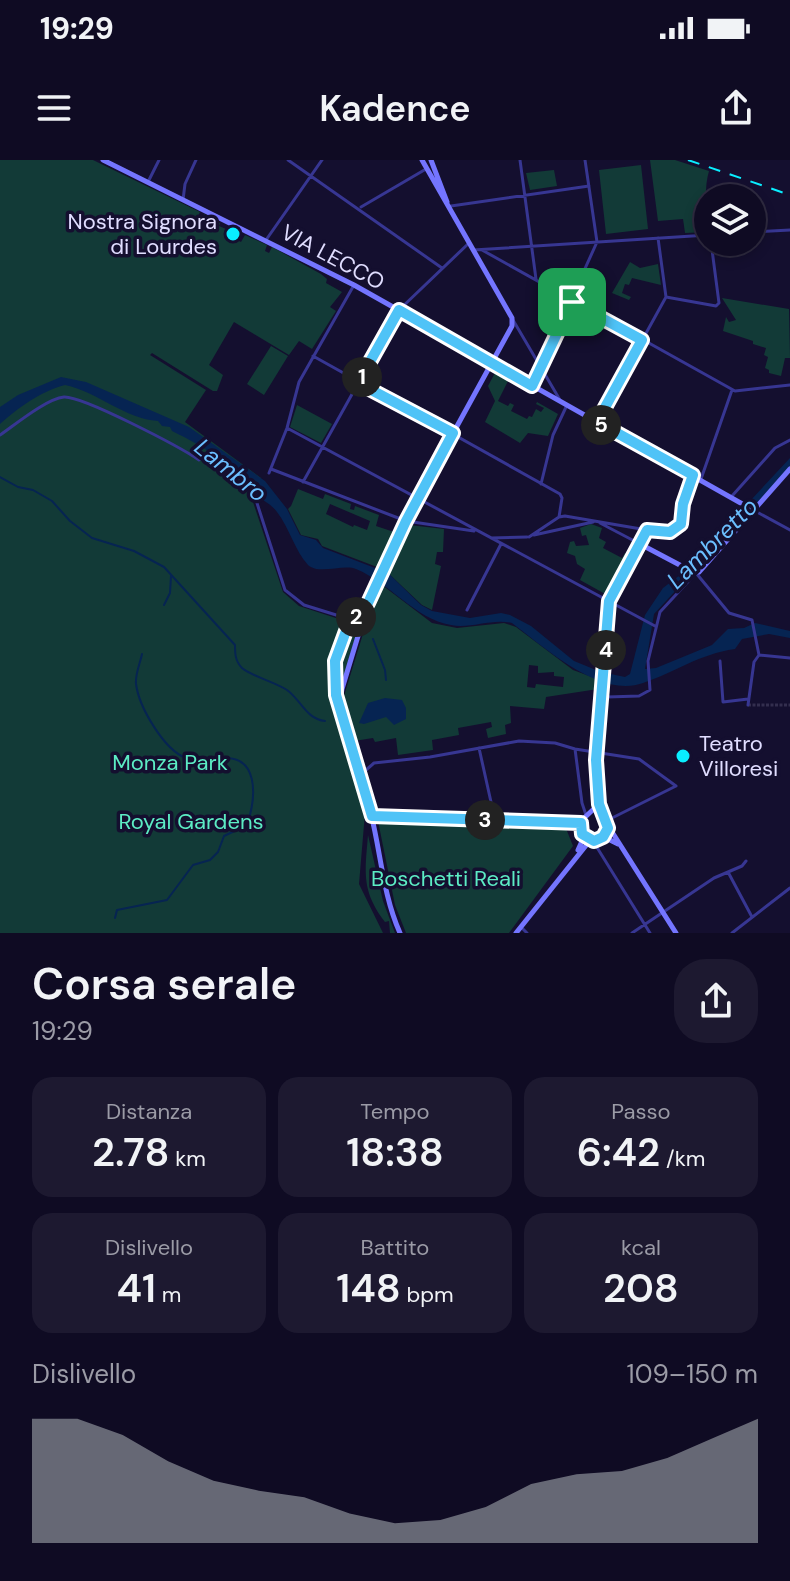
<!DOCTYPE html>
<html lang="it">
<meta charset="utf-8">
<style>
body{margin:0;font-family:"DM Sans",sans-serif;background:#1d1930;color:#f1f3f6;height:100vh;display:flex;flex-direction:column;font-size:30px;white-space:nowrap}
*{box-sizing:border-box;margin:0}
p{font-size:26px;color:#9b9ba6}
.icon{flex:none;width:44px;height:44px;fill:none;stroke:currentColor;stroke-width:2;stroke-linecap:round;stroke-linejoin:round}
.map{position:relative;height:773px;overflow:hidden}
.details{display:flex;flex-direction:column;background:#0f0b23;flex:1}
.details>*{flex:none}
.tools{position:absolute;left:694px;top:24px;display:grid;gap:16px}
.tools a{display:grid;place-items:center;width:72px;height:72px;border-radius:50%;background:#0f0b23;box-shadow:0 4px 12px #0003,0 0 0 2px #2f2b41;font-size:40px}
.pin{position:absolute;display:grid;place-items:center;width:68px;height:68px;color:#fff;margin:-34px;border-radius:16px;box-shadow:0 4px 12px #0006}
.km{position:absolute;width:40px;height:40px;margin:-20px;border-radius:50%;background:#222;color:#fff;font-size:22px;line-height:40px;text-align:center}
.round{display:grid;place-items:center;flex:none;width:84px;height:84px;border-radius:32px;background:#1d1930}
.summary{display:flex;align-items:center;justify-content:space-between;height:136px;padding:0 32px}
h1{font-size:44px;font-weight:600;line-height:60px}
.metrics{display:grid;grid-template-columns:repeat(3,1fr);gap:12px;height:136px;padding:8px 32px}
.metrics div{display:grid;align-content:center;border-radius:20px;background:#1d1930;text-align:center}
.metrics b{font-size:40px;font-weight:600}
.metrics small{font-size:22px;font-weight:400}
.metrics p{font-size:22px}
.chart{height:224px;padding:16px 32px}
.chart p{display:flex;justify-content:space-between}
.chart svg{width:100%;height:144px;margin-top:8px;fill:#8c9099;opacity:.7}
.status{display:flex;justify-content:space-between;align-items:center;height:56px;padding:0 40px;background:#0f0b23;direction:ltr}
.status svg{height:22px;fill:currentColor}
header{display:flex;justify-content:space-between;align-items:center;height:104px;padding:0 32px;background:#0f0b23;font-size:36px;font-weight:600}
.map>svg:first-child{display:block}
.green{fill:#123a37;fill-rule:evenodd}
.water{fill:#062452}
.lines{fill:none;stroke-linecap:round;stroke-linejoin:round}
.stream{stroke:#062452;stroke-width:2}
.street-tunnel{stroke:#332e4e;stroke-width:3;stroke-dasharray:3 1.5;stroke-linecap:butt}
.street{stroke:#373692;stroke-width:3}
.secondary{stroke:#7475ff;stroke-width:5}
.rail{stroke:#09eeff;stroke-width:2;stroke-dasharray:12 10;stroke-linecap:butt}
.route-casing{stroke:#fff;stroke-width:16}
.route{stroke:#4fc3f7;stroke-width:10}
.poi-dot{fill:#09eeff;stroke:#140f2f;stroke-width:3}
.labels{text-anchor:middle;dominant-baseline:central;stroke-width:7;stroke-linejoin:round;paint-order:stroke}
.poi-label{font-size:22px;fill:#e0ddff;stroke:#140f2f;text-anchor:end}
.street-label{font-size:22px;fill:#e0ddff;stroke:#140f2f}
.park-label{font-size:22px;fill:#5cecc4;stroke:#140f2f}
.water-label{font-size:24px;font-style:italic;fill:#6bbfff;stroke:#140f2f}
</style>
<div class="status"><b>19:29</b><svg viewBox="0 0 49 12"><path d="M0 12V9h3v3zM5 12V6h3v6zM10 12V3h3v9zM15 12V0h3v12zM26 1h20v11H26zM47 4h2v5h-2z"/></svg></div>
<header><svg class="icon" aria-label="menu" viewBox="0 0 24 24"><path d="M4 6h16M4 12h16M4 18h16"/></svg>Kadence<svg class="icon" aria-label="share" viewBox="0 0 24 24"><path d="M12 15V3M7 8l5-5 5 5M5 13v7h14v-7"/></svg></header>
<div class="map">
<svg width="790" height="773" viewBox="0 0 790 773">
<rect width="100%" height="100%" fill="#140f2f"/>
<!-- green -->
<path class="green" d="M 0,0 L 93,0 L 200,52 L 193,67 L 196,69 L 204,54 L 220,63 L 219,66 L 226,69 L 224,74 L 231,80 L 236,75 L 239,76 L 237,80 L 241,82 L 245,75 L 267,85 L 265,91 L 269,93 L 272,87 L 321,114 L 327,119 L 326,123 L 342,132 L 330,147 L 336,151 L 312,189 L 299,181 L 289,195 L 234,162 L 209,205 L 223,215 L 217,231 L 213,231 L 152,193 L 150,195 L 206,230 L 185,262 L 261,318 L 253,342 L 283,432 L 299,446 L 342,460 L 331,497 L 330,539 L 333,542 L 365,653 L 359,724 L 383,773 L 0,773 Z
M 650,0 L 675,0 L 709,11 C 703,31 708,51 708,72 L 685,73 L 683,59 L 658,61 Z
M 641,5 L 648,69 L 606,74 L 599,10 Z
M 554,10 L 557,26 L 530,30 L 526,13 Z
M 630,102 L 640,108 L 658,104 L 661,125 L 632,118 L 629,125 L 625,124 L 622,133 L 631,137 L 629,140 L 612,133 Z
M 722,138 L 789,149 L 790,198 L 785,198 L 781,216 L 769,213 L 769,210 L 765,208 L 768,197 L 764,195 L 766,188 L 753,184 L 753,181 L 723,171 L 726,157 L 729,162 L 736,160 Z
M 271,186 L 288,196 L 264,235 L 247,224 Z
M 496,211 L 509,219 L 498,241 L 508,246 L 510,243 L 514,245 L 511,251 L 527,259 L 529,256 L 532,257 L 536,249 L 541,252 L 544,248 L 536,244 L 537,242 L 558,254 L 548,276 L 528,273 L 520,283 L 485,262 L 495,241 L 488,226 Z
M 297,245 L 332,264 L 321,283 L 290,267 Z
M 298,329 L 323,339 L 325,334 L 351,344 L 350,349 L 354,350 L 355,346 L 379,355 L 376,366 L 394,372 L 377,407 L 322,386 L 318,379 L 301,375 L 288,349 L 291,346 ZM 330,344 L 370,361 L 367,370 L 354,365 L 353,367 L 326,354 Z
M 591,364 L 602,368 L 599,378 L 606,382 L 603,388 L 622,398 L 625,393 L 629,395 L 607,435 L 580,420 L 585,409 L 577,404 L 575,396 L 567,393 L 570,382 L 574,381 L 576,386 L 589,385 L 586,375 L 582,376 L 580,368 Z
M 409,365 L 444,369 L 443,392 L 437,392 L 435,404 L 441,406 L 432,450 L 422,445 L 388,413 Z
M 382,425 L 432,463 L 457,468 L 504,463 L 516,467 L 573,510 L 600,520 L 598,529 L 546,537 L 544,549 L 510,546 L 511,563 L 505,565 L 506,574 L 488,578 L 486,569 L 492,567 L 491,562 L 458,568 L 459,575 L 432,580 L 433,590 L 398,595 L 396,578 L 375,582 L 373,578 L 354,581 L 343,539 L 370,451 ZM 529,505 L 538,506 L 538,513 L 554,512 L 554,516 L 564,517 L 563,527 L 536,524 L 535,528 L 527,527 Z
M 355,465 L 358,468 L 338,537 C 335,509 339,489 355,465 Z
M 378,661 L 565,666 L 573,686 L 509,773 L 406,773 L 395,745 Z
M 368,675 L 383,741 L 395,773 L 390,773 L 389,761 L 385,762 C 361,730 365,713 368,675 Z"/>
<!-- water -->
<path class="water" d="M 61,217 L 86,222 L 189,267 L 265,321 L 287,349 L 300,375 L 316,380 L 323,388 L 388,413 L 421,445 L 432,451 L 470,458 L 501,453 L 510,455 L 531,466 L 574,501 L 601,512 L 625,517 L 630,514 L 645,455 L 663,428 L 684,412 L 790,298 L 790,307 L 654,454 L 645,509 L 656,508 L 712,485 L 728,469 L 744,468 L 755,463 L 790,471 L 790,478 L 769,474 L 742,479 L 735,489 C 699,494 676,512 643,523 C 600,539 544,487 512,463 C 492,458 471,469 451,465 C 415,459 390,423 356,409 C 343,404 319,415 308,405 C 295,391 289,367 277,352 C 271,343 260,340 254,333 C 230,303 207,288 172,271 L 170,267 L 162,266 L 158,261 C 125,259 98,232 65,225 C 41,231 18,248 0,264 L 0,247 L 18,235 Z
M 385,538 L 402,540 L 406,548 L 406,559 L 394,565 L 386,557 L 364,564 L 359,563 L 368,543 Z"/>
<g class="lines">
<!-- stream -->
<path class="stream" d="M 0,317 L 18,327 L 33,330 L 52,341 L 70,361 L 92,378 L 134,391 L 164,407 L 235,485 C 235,493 235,501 242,508 C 251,516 275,522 287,530 C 301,540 306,559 325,561
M 164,445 L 170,433 L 171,416
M 373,479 L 385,510 L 386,520
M 115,758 L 117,750 L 167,740 L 193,705 L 210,700 L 218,692 L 224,676 L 247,665 C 256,638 261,591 216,599 C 206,600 197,602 186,598 C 164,590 139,547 136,524 C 135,514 140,504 142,494"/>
<!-- street-tunnel -->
<path class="street-tunnel" d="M 748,545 L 790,545"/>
<!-- street -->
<path class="street" d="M 288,0 L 442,108
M 520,0 L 536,119
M 148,22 L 159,0
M 183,40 L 185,24 L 196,0
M 451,46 L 589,26
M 361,47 L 426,9
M 752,72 L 790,70
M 266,80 L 322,0
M 473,90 L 708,75
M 482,90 L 735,231 L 790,225
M 666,137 L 716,146 L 719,143 L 711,82
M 513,160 L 560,240
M 313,196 L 560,334 L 562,338 L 559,357
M 532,226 L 597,82 L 585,0
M 597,262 L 666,137 L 658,78
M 287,268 L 655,466
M 0,275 C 16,264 46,239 64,237 C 83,236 180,287 199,300
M 271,309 L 406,361 L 474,371
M 269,313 L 287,268 L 299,222 L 354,125
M 701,319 L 732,230
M 303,322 L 399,150 L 469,83
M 541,324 L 553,275 L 567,245
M 732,336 L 775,288 L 790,280
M 256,340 L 285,430 L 304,445 L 362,463
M 755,351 L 790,370
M 600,363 L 640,384 L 647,370
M 534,375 L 593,362
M 529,377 L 559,357 L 565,356 L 647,370 L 673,370 L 681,364 L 683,344 L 693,315
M 491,378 L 527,377
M 467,450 L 501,384
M 759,495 L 790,498
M 720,501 L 723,542 L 748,539
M 602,534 L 607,537 L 639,536 L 650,530 L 648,501 L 660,452 L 696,413 L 729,453 L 752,460 L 759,495 L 754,502 L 748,545
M 479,588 L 495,660
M 575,589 L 582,643 L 586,655
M 362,621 L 366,610 L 374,603 L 430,597 L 519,581 L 555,583 L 575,589 L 639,599 L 676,626 L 606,661
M 373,657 L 581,663
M 593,681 L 650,773
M 728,712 L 752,757
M 521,767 L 527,773
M 632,773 L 714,718 L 742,706 L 746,701
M 732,773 L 790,728"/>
<!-- secondary -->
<path class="secondary" d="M 103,0 L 354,125 L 753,350
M 431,0 L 447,42
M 364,447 C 351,463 338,478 335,500 C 328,544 361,609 371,654 C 381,694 383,735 400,773
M 339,546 L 342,529 L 368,443 L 417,339 L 512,166 L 512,158 L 422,0
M 578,690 L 583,679 L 581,661 L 599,644
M 516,773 L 588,683 L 606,678 L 618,684
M 676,773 L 607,664 L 599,644 L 596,600 L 609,441 L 640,384 L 693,412 L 699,412 L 790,309"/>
<!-- rail -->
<path class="rail" d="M 688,0 L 790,35"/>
</g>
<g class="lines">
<defs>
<path id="route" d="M 572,142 L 642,180 L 597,262 L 693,315 L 683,344 L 681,364 L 670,372 L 647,370 L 609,441 L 596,600 L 599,644 L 608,668 L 603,677 L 594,681 L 582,674 L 581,663 L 372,656 L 336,535 L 335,501 L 346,471 L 368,443 L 406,361 L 453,273 L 358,223 L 399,150 L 532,226 Z"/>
</defs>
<!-- route casing -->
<use href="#route" class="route-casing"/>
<!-- route -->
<use href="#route" class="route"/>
</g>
<!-- markers -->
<g class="poi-dot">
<circle cx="233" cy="74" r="8"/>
<circle cx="683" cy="596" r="8"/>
</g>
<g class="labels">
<!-- poi labels -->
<g class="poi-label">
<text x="217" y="61">Nostra Signora<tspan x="217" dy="25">di Lourdes</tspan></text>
<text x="699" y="583" text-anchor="start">Teatro<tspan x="699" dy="25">Villoresi</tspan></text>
</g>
<!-- street labels -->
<g class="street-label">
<text transform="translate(333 97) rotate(28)">VIA LECCO</text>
</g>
<!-- park labels -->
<g class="park-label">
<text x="170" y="602">Monza Park</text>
<text x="191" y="661">Royal Gardens</text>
<text x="446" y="718">Boschetti Reali</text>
</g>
<!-- water labels -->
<g class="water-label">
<text transform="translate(231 310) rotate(39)">Lambro</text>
<text transform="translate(712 383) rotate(-45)">Lambretto</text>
</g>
</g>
</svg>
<div class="tools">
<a><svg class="icon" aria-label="layers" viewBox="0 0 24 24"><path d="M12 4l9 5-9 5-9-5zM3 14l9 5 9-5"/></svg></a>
</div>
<div class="pin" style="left:572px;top:142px;background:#1e9e55"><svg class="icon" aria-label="arrive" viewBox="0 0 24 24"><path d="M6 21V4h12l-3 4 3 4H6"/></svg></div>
<b class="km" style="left:362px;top:217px">1</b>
<b class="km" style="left:356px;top:457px">2</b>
<b class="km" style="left:485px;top:660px">3</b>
<b class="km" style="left:606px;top:490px">4</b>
<b class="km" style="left:601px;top:265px">5</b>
</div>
<section class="details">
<div class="summary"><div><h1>Corsa serale</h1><p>19:29</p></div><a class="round"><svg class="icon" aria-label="share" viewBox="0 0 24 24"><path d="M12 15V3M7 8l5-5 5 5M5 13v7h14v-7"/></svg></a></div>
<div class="metrics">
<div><p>Distanza</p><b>2.78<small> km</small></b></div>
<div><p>Tempo</p><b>18:38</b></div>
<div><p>Passo</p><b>6:42<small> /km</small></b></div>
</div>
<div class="metrics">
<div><p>Dislivello</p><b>41<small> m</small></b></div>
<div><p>Battito</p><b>148<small> bpm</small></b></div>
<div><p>kcal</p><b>208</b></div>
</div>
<div class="chart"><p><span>Dislivello</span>109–150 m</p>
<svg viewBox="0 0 160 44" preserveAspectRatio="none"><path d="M0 44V6L10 6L20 11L30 19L40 25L50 28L60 30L70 35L80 38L90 37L100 33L110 26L120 23L130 22L140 18L150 12L160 6V44z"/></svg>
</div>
</section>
